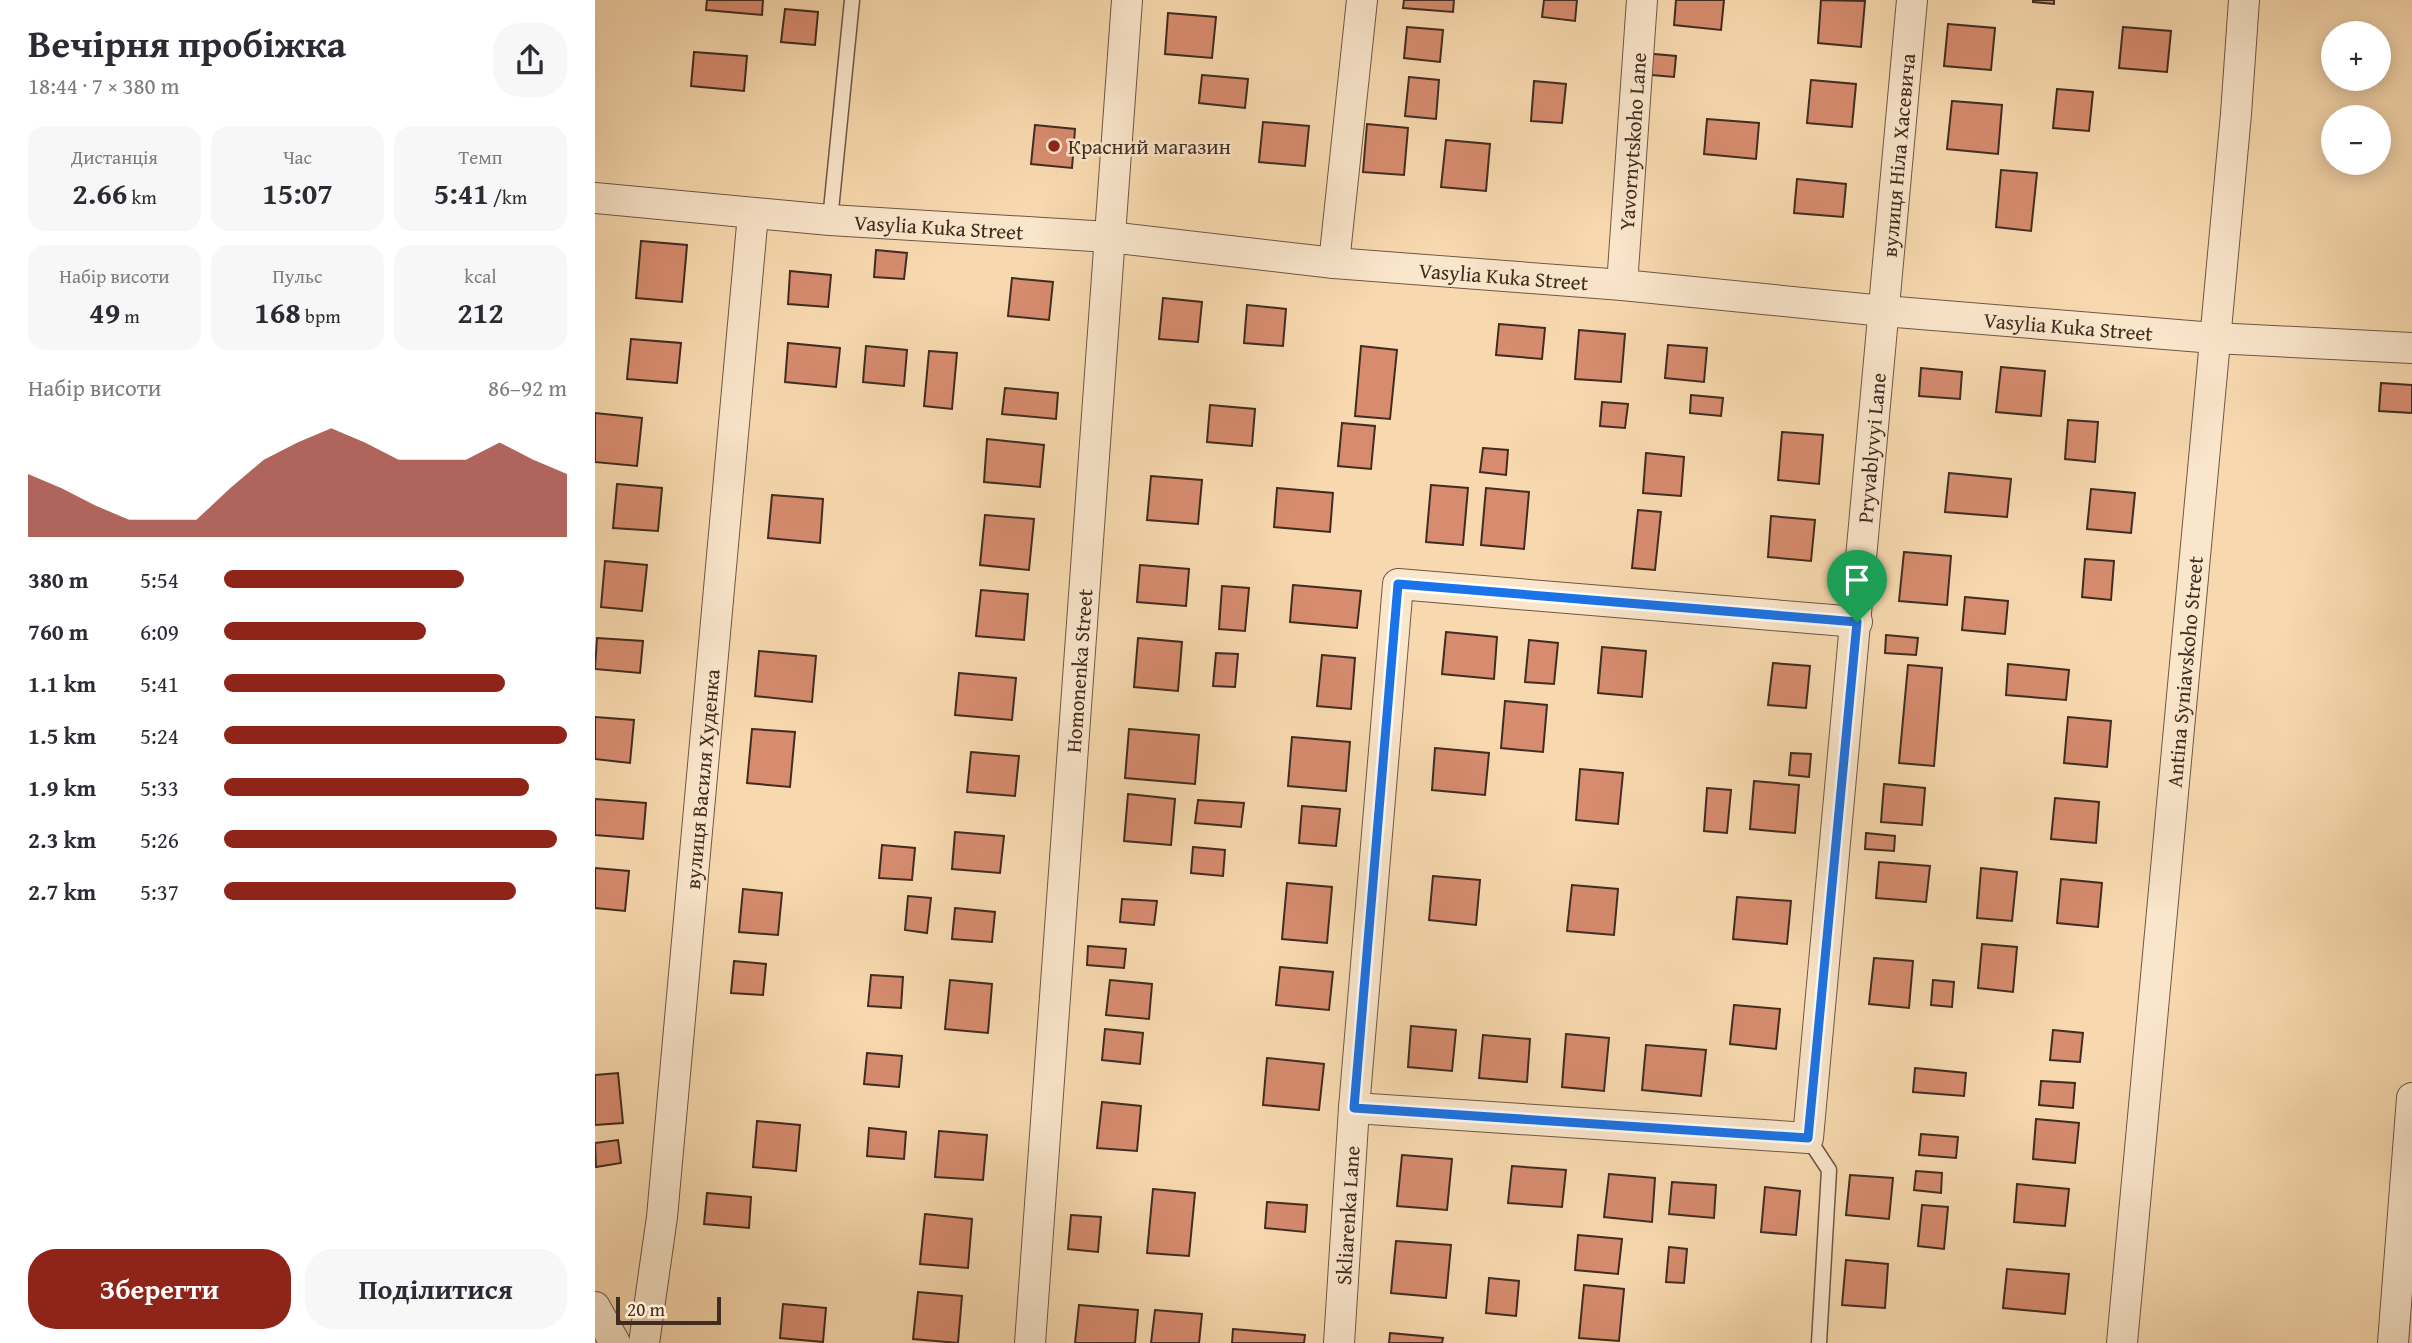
<!DOCTYPE html>
<html lang="uk">
<meta charset="utf-8">
<style>
body{margin:0;font-family:"Gentium Book Plus",serif;background:#f7f7f7;color:#2b2b33;height:100vh;display:flex;flex-direction:column;font-size:26px;white-space:nowrap}
*{box-sizing:border-box;margin:0}
p{font-size:23px;color:#7c7c81}
.icon{flex:none;width:38px;height:38px;fill:none;stroke:currentColor;stroke-width:2;stroke-linecap:round;stroke-linejoin:round}
.map{position:relative;flex:1;overflow:hidden}
.drawer{display:flex;flex-direction:column;background:#fff;width:595px}
.drawer>*{flex:none}
.tools{position:absolute;left:1726px;top:21px;display:grid;gap:14px}
.tools a{display:grid;place-items:center;width:70px;height:70px;border-radius:50%;background:#fff;box-shadow:0 4px 18px #0003;font-size:35px}
.scale{position:absolute;left:21px;bottom:18px;width:105px;box-sizing:border-box;padding-left:7px;border:4px solid #412c21;border-top:0;font-size:19px;line-height:24px;white-space:nowrap;color:#412c21;-webkit-text-stroke:5px #fae6cb;paint-order:stroke}
.pin{position:absolute;display:grid;place-items:center;width:60px;height:60px;color:#fff;margin:-72px -30px;border-radius:50% 50% 50% 0;rotate:-45deg;box-shadow:0 0 7px #0007}
.pin .icon{rotate:45deg}
.round{display:grid;place-items:center;flex:none;width:74px;height:74px;border-radius:28px;background:#f7f7f7}
.headline{display:flex;align-items:center;justify-content:space-between;height:119px;padding:0 28px}
h1{font-size:38px;font-weight:700;line-height:52px}
.stats{display:grid;grid-template-columns:repeat(3,1fr);gap:10px;height:119px;padding:7px 28px}
.stats div{display:grid;align-content:center;border-radius:18px;background:#f7f7f7;text-align:center}
.stats b{font-size:30px;font-weight:700}
.stats small{font-size:19px;font-weight:400}
.stats p{font-size:19px}
.chart{height:196px;padding:14px 28px}
.chart p{display:flex;justify-content:space-between}
.chart svg{width:100%;height:126px;margin-top:7px;fill:#8f2418;opacity:.7}
.action{display:flex;gap:14px;margin-top:auto;padding:14px 28px}
.action a{flex:1;height:80px;border-radius:28px;background:#8f2418;color:#fff;font-size:28px;font-weight:700;line-height:80px;text-align:center}
.action a+a{background:#f7f7f7;color:#2b2b33}
ul{padding:0 28px;list-style:none;font-size:23px}
li{display:grid;grid-template-columns:112px 84px 1fr;align-items:center;height:52px}
li i{height:18px;border-radius:9px;background:#8f2418}
main{display:flex;flex:1;min-height:0}
.map>svg:first-child{display:block}
.building{fill:#d78c6f;stroke:#412c21;stroke-width:2}
.lines{fill:none;stroke-linecap:round;stroke-linejoin:round}
.service-casing{stroke:#6f5744;stroke-width:17}
.minor-casing{stroke:#6f5744;stroke-width:32}
.service{stroke:#fae6cb;stroke-width:14}
.minor{stroke:#fae6cb;stroke-width:30}
.route-casing{stroke:#fff;stroke-width:14}
.route{stroke:#1a73e8;stroke-width:9}
.poi-dot{fill:#8f2418;stroke:#fae6cb;stroke-width:2.5}
.labels{text-anchor:middle;dominant-baseline:central;stroke-width:5;stroke-linejoin:round;paint-order:stroke}
.street-label{font-size:21px;fill:#412c21;stroke:#fae6cb}
.poi-label{font-size:21px;fill:#412c21;stroke:#fae6cb;text-anchor:start}
</style>
<main>
<section class="drawer">
<div class="headline"><div><h1>Вечірня пробіжка</h1><p>18:44 · 7 × 380 m</p></div><a class="round"><svg class="icon" aria-label="share" viewBox="0 0 24 24"><path d="M12 15V3M7 8l5-5 5 5M5 13v7h14v-7"/></svg></a></div>
<div class="stats">
<div><p>Дистанція</p><b>2.66<small> km</small></b></div>
<div><p>Час</p><b>15:07</b></div>
<div><p>Темп</p><b>5:41<small> /km</small></b></div>
</div>
<div class="stats">
<div><p>Набір висоти</p><b>49<small> m</small></b></div>
<div><p>Пульс</p><b>168<small> bpm</small></b></div>
<div><p>kcal</p><b>212</b></div>
</div>
<div class="chart"><p><span>Набір висоти</span>86–92 m</p>
<svg viewBox="0 0 160 44" preserveAspectRatio="none"><path d="M0 44V22L10 27L20 33L30 38L40 38L50 38L60 27L70 17L80 11L90 6L100 11L110 17L120 17L130 17L140 11L150 17L160 22V44z"/></svg>
</div>
<ul>
<li><b>380 m</b>5:54<i style="width:70%"></i></li>
<li><b>760 m</b>6:09<i style="width:59%"></i></li>
<li><b>1.1 km</b>5:41<i style="width:82%"></i></li>
<li><b>1.5 km</b>5:24<i style="width:100%"></i></li>
<li><b>1.9 km</b>5:33<i style="width:89%"></i></li>
<li><b>2.3 km</b>5:26<i style="width:97%"></i></li>
<li><b>2.7 km</b>5:37<i style="width:85%"></i></li>
</ul>
<div class="action"><a>Зберегти</a><a>Поділитися</a></div>
</section>
<div class="map">
<svg width="1817" height="1343" viewBox="0 0 1817 1343">
<rect width="100%" height="100%" fill="#f8d9af"/>
<filter id="stains"><feTurbulence type="fractalNoise" baseFrequency=".00286" numOctaves="4"/><feColorMatrix values="0 0 0 0 .2 0 0 0 0 .09 0 0 0 0 .02 0 0 0 .5 -.17"/></filter>
<radialGradient id="worn" r=".72"><stop offset=".6" stop-color="#630" stop-opacity="0"/><stop offset="1" stop-color="#630" stop-opacity=".3"/></radialGradient>
<!-- building -->
<path class="building" d="M 112,0 L 168,0 L 167,15 L 111,10 Z
M 809,0 L 859,0 L 858,12 L 808,8 Z
M 949,0 L 982,0 L 980,21 L 947,17 Z
M 1081,0 L 1129,0 L 1126,30 L 1079,25 Z
M 1226,0 L 1270,1 L 1266,47 L 1223,43 Z
M 1438,0 L 1459,0 L 1459,4 L 1438,2 Z
M 190,9 L 223,12 L 220,45 L 186,42 Z
M 573,13 L 621,17 L 617,58 L 570,54 Z
M 1353,24 L 1400,28 L 1396,70 L 1349,66 Z
M 812,27 L 848,30 L 845,62 L 809,58 Z
M 1528,27 L 1576,31 L 1572,72 L 1524,68 Z
M 99,52 L 152,56 L 149,91 L 96,86 Z
M 1048,53 L 1081,56 L 1079,77 L 1045,74 Z
M 607,75 L 653,79 L 650,108 L 604,103 Z
M 814,77 L 844,80 L 841,119 L 810,116 Z
M 1216,80 L 1261,84 L 1257,127 L 1212,123 Z
M 939,81 L 971,84 L 967,123 L 936,121 Z
M 1462,89 L 1498,92 L 1494,131 L 1458,128 Z
M 1357,101 L 1407,105 L 1403,154 L 1352,149 Z
M 1112,119 L 1164,123 L 1161,159 L 1109,154 Z
M 668,122 L 714,126 L 710,166 L 664,162 Z
M 772,124 L 813,128 L 809,175 L 768,172 Z
M 440,125 L 480,129 L 477,168 L 436,164 Z
M 851,140 L 895,144 L 891,191 L 846,187 Z
M 1406,170 L 1442,173 L 1436,231 L 1401,227 Z
M 1202,179 L 1251,184 L 1248,217 L 1199,213 Z
M 46,241 L 92,245 L 87,302 L 41,298 Z
M 281,250 L 312,253 L 309,279 L 279,277 Z
M 195,271 L 236,275 L 233,307 L 193,304 Z
M 417,278 L 458,282 L 454,320 L 413,316 Z
M 568,298 L 607,302 L 603,342 L 564,339 Z
M 652,305 L 691,309 L 688,346 L 649,343 Z
M 904,324 L 950,328 L 947,359 L 901,355 Z
M 984,330 L 1030,334 L 1026,382 L 980,379 Z
M 36,339 L 86,343 L 82,383 L 32,379 Z
M 193,343 L 245,348 L 241,387 L 190,382 Z
M 1073,345 L 1112,348 L 1109,382 L 1070,378 Z
M 271,346 L 312,350 L 309,386 L 268,382 Z
M 766,346 L 802,350 L 795,419 L 760,416 Z
M 334,351 L 362,353 L 357,409 L 329,406 Z
M 1406,367 L 1450,371 L 1446,416 L 1401,412 Z
M 1326,368 L 1367,372 L 1365,399 L 1324,396 Z
M 1786,383 L 1817,385 L 1817,413 L 1784,411 Z
M 410,388 L 463,393 L 461,419 L 407,414 Z
M 1096,395 L 1128,398 L 1126,416 L 1095,413 Z
M 1007,402 L 1033,404 L 1030,428 L 1005,426 Z
M 615,405 L 660,409 L 657,446 L 612,442 Z
M 0,413 L 47,418 L 42,466 L 0,462 Z
M 1473,420 L 1503,422 L 1500,462 L 1470,459 Z
M 747,423 L 780,426 L 776,469 L 743,466 Z
M 1187,432 L 1228,435 L 1224,484 L 1183,480 Z
M 392,439 L 449,445 L 445,487 L 389,482 Z
M 888,448 L 913,450 L 911,475 L 885,472 Z
M 1051,453 L 1089,457 L 1086,496 L 1048,493 Z
M 1354,473 L 1416,479 L 1412,517 L 1350,512 Z
M 556,476 L 607,480 L 603,524 L 552,520 Z
M 22,484 L 67,488 L 63,531 L 18,528 Z
M 836,485 L 873,488 L 868,545 L 831,542 Z
M 682,488 L 738,493 L 735,532 L 679,527 Z
M 891,488 L 934,492 L 929,549 L 886,545 Z
M 1496,489 L 1540,493 L 1536,533 L 1492,529 Z
M 177,495 L 228,499 L 225,543 L 173,538 Z
M 1043,510 L 1066,512 L 1060,570 L 1037,568 Z
M 390,515 L 439,519 L 434,570 L 385,565 Z
M 1176,516 L 1220,520 L 1216,561 L 1173,557 Z
M 1309,552 L 1356,556 L 1352,605 L 1304,601 Z
M 1490,559 L 1519,561 L 1516,600 L 1487,597 Z
M 10,561 L 52,565 L 47,611 L 6,607 Z
M 545,565 L 594,569 L 591,606 L 542,602 Z
M 698,585 L 766,591 L 762,628 L 695,622 Z
M 627,586 L 654,588 L 650,631 L 624,629 Z
M 386,590 L 433,594 L 429,640 L 381,636 Z
M 1370,597 L 1413,601 L 1410,634 L 1367,630 Z
M 851,632 L 902,637 L 899,679 L 847,674 Z
M 1291,635 L 1323,638 L 1321,655 L 1290,653 Z
M 2,638 L 48,641 L 45,673 L 0,669 Z
M 543,638 L 587,642 L 583,691 L 539,687 Z
M 934,640 L 963,643 L 959,684 L 930,682 Z
M 1007,647 L 1051,651 L 1047,697 L 1003,693 Z
M 164,651 L 221,656 L 217,702 L 160,696 Z
M 621,653 L 643,654 L 640,687 L 618,686 Z
M 727,655 L 760,658 L 756,709 L 722,706 Z
M 1178,663 L 1215,666 L 1211,708 L 1173,705 Z
M 1413,664 L 1474,670 L 1471,700 L 1411,695 Z
M 1313,665 L 1347,668 L 1339,766 L 1304,763 Z
M 364,673 L 421,678 L 417,720 L 360,715 Z
M 910,701 L 952,705 L 948,752 L 906,748 Z
M 0,717 L 39,720 L 35,763 L 0,759 Z
M 1473,717 L 1516,721 L 1512,767 L 1469,763 Z
M 157,729 L 200,732 L 195,787 L 152,783 Z
M 534,729 L 604,735 L 600,784 L 530,778 Z
M 697,737 L 755,742 L 751,791 L 693,786 Z
M 840,748 L 894,753 L 890,795 L 837,790 Z
M 376,752 L 424,756 L 420,796 L 372,792 Z
M 1196,753 L 1216,754 L 1214,777 L 1194,775 Z
M 985,769 L 1028,773 L 1023,824 L 981,820 Z
M 1159,781 L 1204,785 L 1200,833 L 1155,829 Z
M 1289,784 L 1330,788 L 1327,825 L 1286,822 Z
M 1112,788 L 1136,790 L 1132,833 L 1109,831 Z
M 533,794 L 580,799 L 576,845 L 529,841 Z
M 1460,798 L 1504,802 L 1501,843 L 1456,839 Z
M 0,799 L 51,803 L 48,839 L 0,835 Z
M 603,800 L 649,803 L 646,827 L 600,823 Z
M 707,806 L 745,809 L 741,846 L 704,843 Z
M 360,832 L 409,836 L 405,873 L 357,869 Z
M 1271,833 L 1300,836 L 1299,851 L 1270,849 Z
M 287,845 L 320,848 L 317,880 L 284,878 Z
M 598,847 L 630,850 L 628,876 L 596,873 Z
M 1284,862 L 1335,866 L 1331,902 L 1281,898 Z
M 0,868 L 34,871 L 30,911 L 0,908 Z
M 1386,868 L 1422,872 L 1417,921 L 1382,918 Z
M 838,876 L 885,880 L 881,925 L 834,920 Z
M 1466,879 L 1507,883 L 1503,927 L 1462,923 Z
M 692,883 L 737,887 L 732,943 L 687,939 Z
M 977,885 L 1023,889 L 1019,935 L 972,931 Z
M 148,889 L 187,893 L 183,935 L 144,932 Z
M 313,896 L 336,898 L 332,933 L 310,930 Z
M 1142,897 L 1196,901 L 1192,944 L 1138,939 Z
M 527,899 L 562,901 L 559,925 L 525,922 Z
M 360,908 L 400,912 L 397,942 L 357,939 Z
M 1387,944 L 1422,947 L 1418,992 L 1383,988 Z
M 493,946 L 531,949 L 529,968 L 492,965 Z
M 1279,958 L 1318,961 L 1314,1008 L 1274,1004 Z
M 139,961 L 171,964 L 168,995 L 136,993 Z
M 685,967 L 738,972 L 734,1010 L 681,1005 Z
M 276,975 L 308,977 L 306,1008 L 273,1006 Z
M 355,980 L 397,984 L 393,1033 L 350,1029 Z
M 515,980 L 557,984 L 554,1019 L 511,1015 Z
M 1338,980 L 1359,982 L 1357,1007 L 1336,1005 Z
M 1139,1005 L 1185,1009 L 1181,1049 L 1135,1044 Z
M 816,1026 L 861,1030 L 857,1071 L 813,1067 Z
M 510,1029 L 548,1033 L 545,1064 L 507,1060 Z
M 1458,1030 L 1488,1033 L 1485,1062 L 1455,1060 Z
M 971,1034 L 1014,1038 L 1009,1091 L 967,1087 Z
M 888,1035 L 935,1039 L 932,1082 L 884,1078 Z
M 1051,1045 L 1111,1050 L 1106,1096 L 1047,1090 Z
M 272,1053 L 307,1056 L 304,1087 L 269,1084 Z
M 672,1058 L 729,1064 L 724,1110 L 668,1105 Z
M 1320,1068 L 1371,1073 L 1369,1096 L 1318,1092 Z
M 23,1073 L 28,1123 L 0,1125 L 0,1075 Z
M 1446,1081 L 1480,1083 L 1478,1108 L 1444,1105 Z
M 507,1102 L 546,1106 L 542,1151 L 502,1148 Z
M 1441,1119 L 1484,1123 L 1480,1163 L 1438,1159 Z
M 162,1121 L 205,1125 L 201,1171 L 158,1167 Z
M 274,1128 L 311,1132 L 309,1159 L 272,1156 Z
M 344,1131 L 392,1135 L 388,1180 L 340,1177 Z
M 1326,1134 L 1363,1137 L 1361,1158 L 1324,1155 Z
M 23,1140 L 26,1163 L 1,1167 L 0,1143 Z
M 807,1155 L 857,1159 L 852,1210 L 802,1206 Z
M 917,1166 L 971,1170 L 967,1207 L 913,1203 Z
M 1321,1171 L 1347,1173 L 1346,1193 L 1319,1190 Z
M 1014,1174 L 1060,1178 L 1057,1222 L 1009,1217 Z
M 1255,1175 L 1298,1178 L 1294,1219 L 1251,1215 Z
M 1077,1182 L 1121,1185 L 1119,1218 L 1074,1214 Z
M 1422,1184 L 1474,1189 L 1470,1226 L 1419,1222 Z
M 1170,1187 L 1205,1191 L 1201,1235 L 1166,1232 Z
M 558,1189 L 600,1193 L 594,1256 L 552,1253 Z
M 112,1193 L 156,1197 L 154,1228 L 109,1224 Z
M 672,1202 L 712,1205 L 710,1232 L 670,1228 Z
M 1327,1205 L 1353,1207 L 1349,1249 L 1323,1246 Z
M 330,1214 L 377,1219 L 373,1268 L 325,1264 Z
M 476,1215 L 506,1217 L 503,1252 L 473,1249 Z
M 983,1235 L 1027,1239 L 1023,1274 L 980,1270 Z
M 801,1241 L 856,1245 L 851,1298 L 796,1293 Z
M 1074,1247 L 1092,1249 L 1089,1283 L 1071,1282 Z
M 1251,1260 L 1293,1264 L 1290,1308 L 1247,1305 Z
M 1412,1269 L 1474,1274 L 1470,1314 L 1408,1308 Z
M 894,1278 L 924,1281 L 921,1316 L 891,1313 Z
M 989,1285 L 1029,1289 L 1024,1341 L 984,1338 Z
M 323,1292 L 367,1296 L 363,1343 L 318,1339 Z
M 188,1304 L 231,1308 L 228,1342 L 185,1338 Z
M 484,1305 L 543,1310 L 540,1343 L 480,1343 Z
M 560,1310 L 607,1314 L 604,1343 L 556,1343 Z
M 638,1329 L 710,1335 L 709,1343 L 637,1343 Z
M 795,1333 L 848,1338 L 847,1343 L 794,1343 Z"/>
<g class="lines">
<defs>
<path id="service" d="M 235,220 L 257,0
M 1213,1138 L 1234,1170 L 1224,1343"/>
<g id="minor">
<path id="s1" d="M 0,198 L 235,220 L 514,237 L 739,263 L 1027,285 L 1289,311 L 1619,338 L 1817,348"/>
<path d="M 739,263 L 767,0"/>
<path id="s2" d="M 1027,285 L 1047,0"/>
<path id="s3" d="M 759,1108 L 1213,1138 L 1317,0"/>
<path d="M 0,1307 L 20,1343"/>
<path id="s4" d="M 49,1343 L 67,1217 L 158,214"/>
<path id="s5" d="M 435,1343 L 532,0"/>
<path id="s6" d="M 744,1343 L 759,1108 L 803,584 L 1262,622"/>
<path id="s7" d="M 1527,1343 L 1641,114 L 1649,0"/>
<path d="M 1798,1343 L 1817,1098"/>
</g>
</defs>
<!-- service casing -->
<use href="#service" class="service-casing"/>
<!-- minor casing -->
<use href="#minor" class="minor-casing"/>
<!-- service -->
<use href="#service" class="service"/>
<!-- minor -->
<use href="#minor" class="minor"/>
</g>
<g class="lines">
<defs>
<path id="route" d="M 803,584 L 1262,622 L 1213,1138 L 759,1108 Z"/>
</defs>
<!-- route casing -->
<use href="#route" class="route-casing"/>
<!-- route -->
<use href="#route" class="route"/>
</g>
<!-- markers -->
<circle class="poi-dot" cx="459" cy="146" r="7"/>
<g class="labels">
<!-- street labels -->
<g class="street-label">
<text stroke="none"><textPath href="#s2" startOffset="144">Yavornytskoho Lane</textPath></text>
<text stroke="none"><textPath href="#s3" startOffset="1442">вулиця Ніла Хасевича</textPath></text>
<text stroke="none"><textPath href="#s1" startOffset="345">Vasylia Kuka Street</textPath></text>
<text stroke="none"><textPath href="#s1" startOffset="912">Vasylia Kuka Street</textPath></text>
<text stroke="none"><textPath href="#s1" startOffset="1479">Vasylia Kuka Street</textPath></text>
<text stroke="none"><textPath href="#s3" startOffset="1148">Pryvablyvyi Lane</textPath></text>
<text stroke="none"><textPath href="#s5" startOffset="674">Homonenka Street</textPath></text>
<text stroke="none"><textPath href="#s7" startOffset="674">Antina Syniavskoho Street</textPath></text>
<text stroke="none"><textPath href="#s4" startOffset="567">вулиця Василя Худенка</textPath></text>
<text stroke="none"><textPath href="#s6" startOffset="128">Skliarenka Lane</textPath></text>
</g>
<!-- poi labels -->
<g class="poi-label">
<text x="473" y="146">Красний магазин</text>
</g>
</g>
<rect width="100%" height="100%" filter="url(#stains)"/>
<rect width="100%" height="100%" fill="url(#worn)"/>
</svg>
<div class="tools">
<a>+</a>
<a>−</a>
</div>
<div class="scale">20 m</div>
<div class="pin" style="left:1262px;top:622px;background:#1e9e55"><svg class="icon" aria-label="arrive" viewBox="0 0 24 24"><path d="M6 21V4h12l-3 4 3 4H6"/></svg></div>
</div>
</main>
